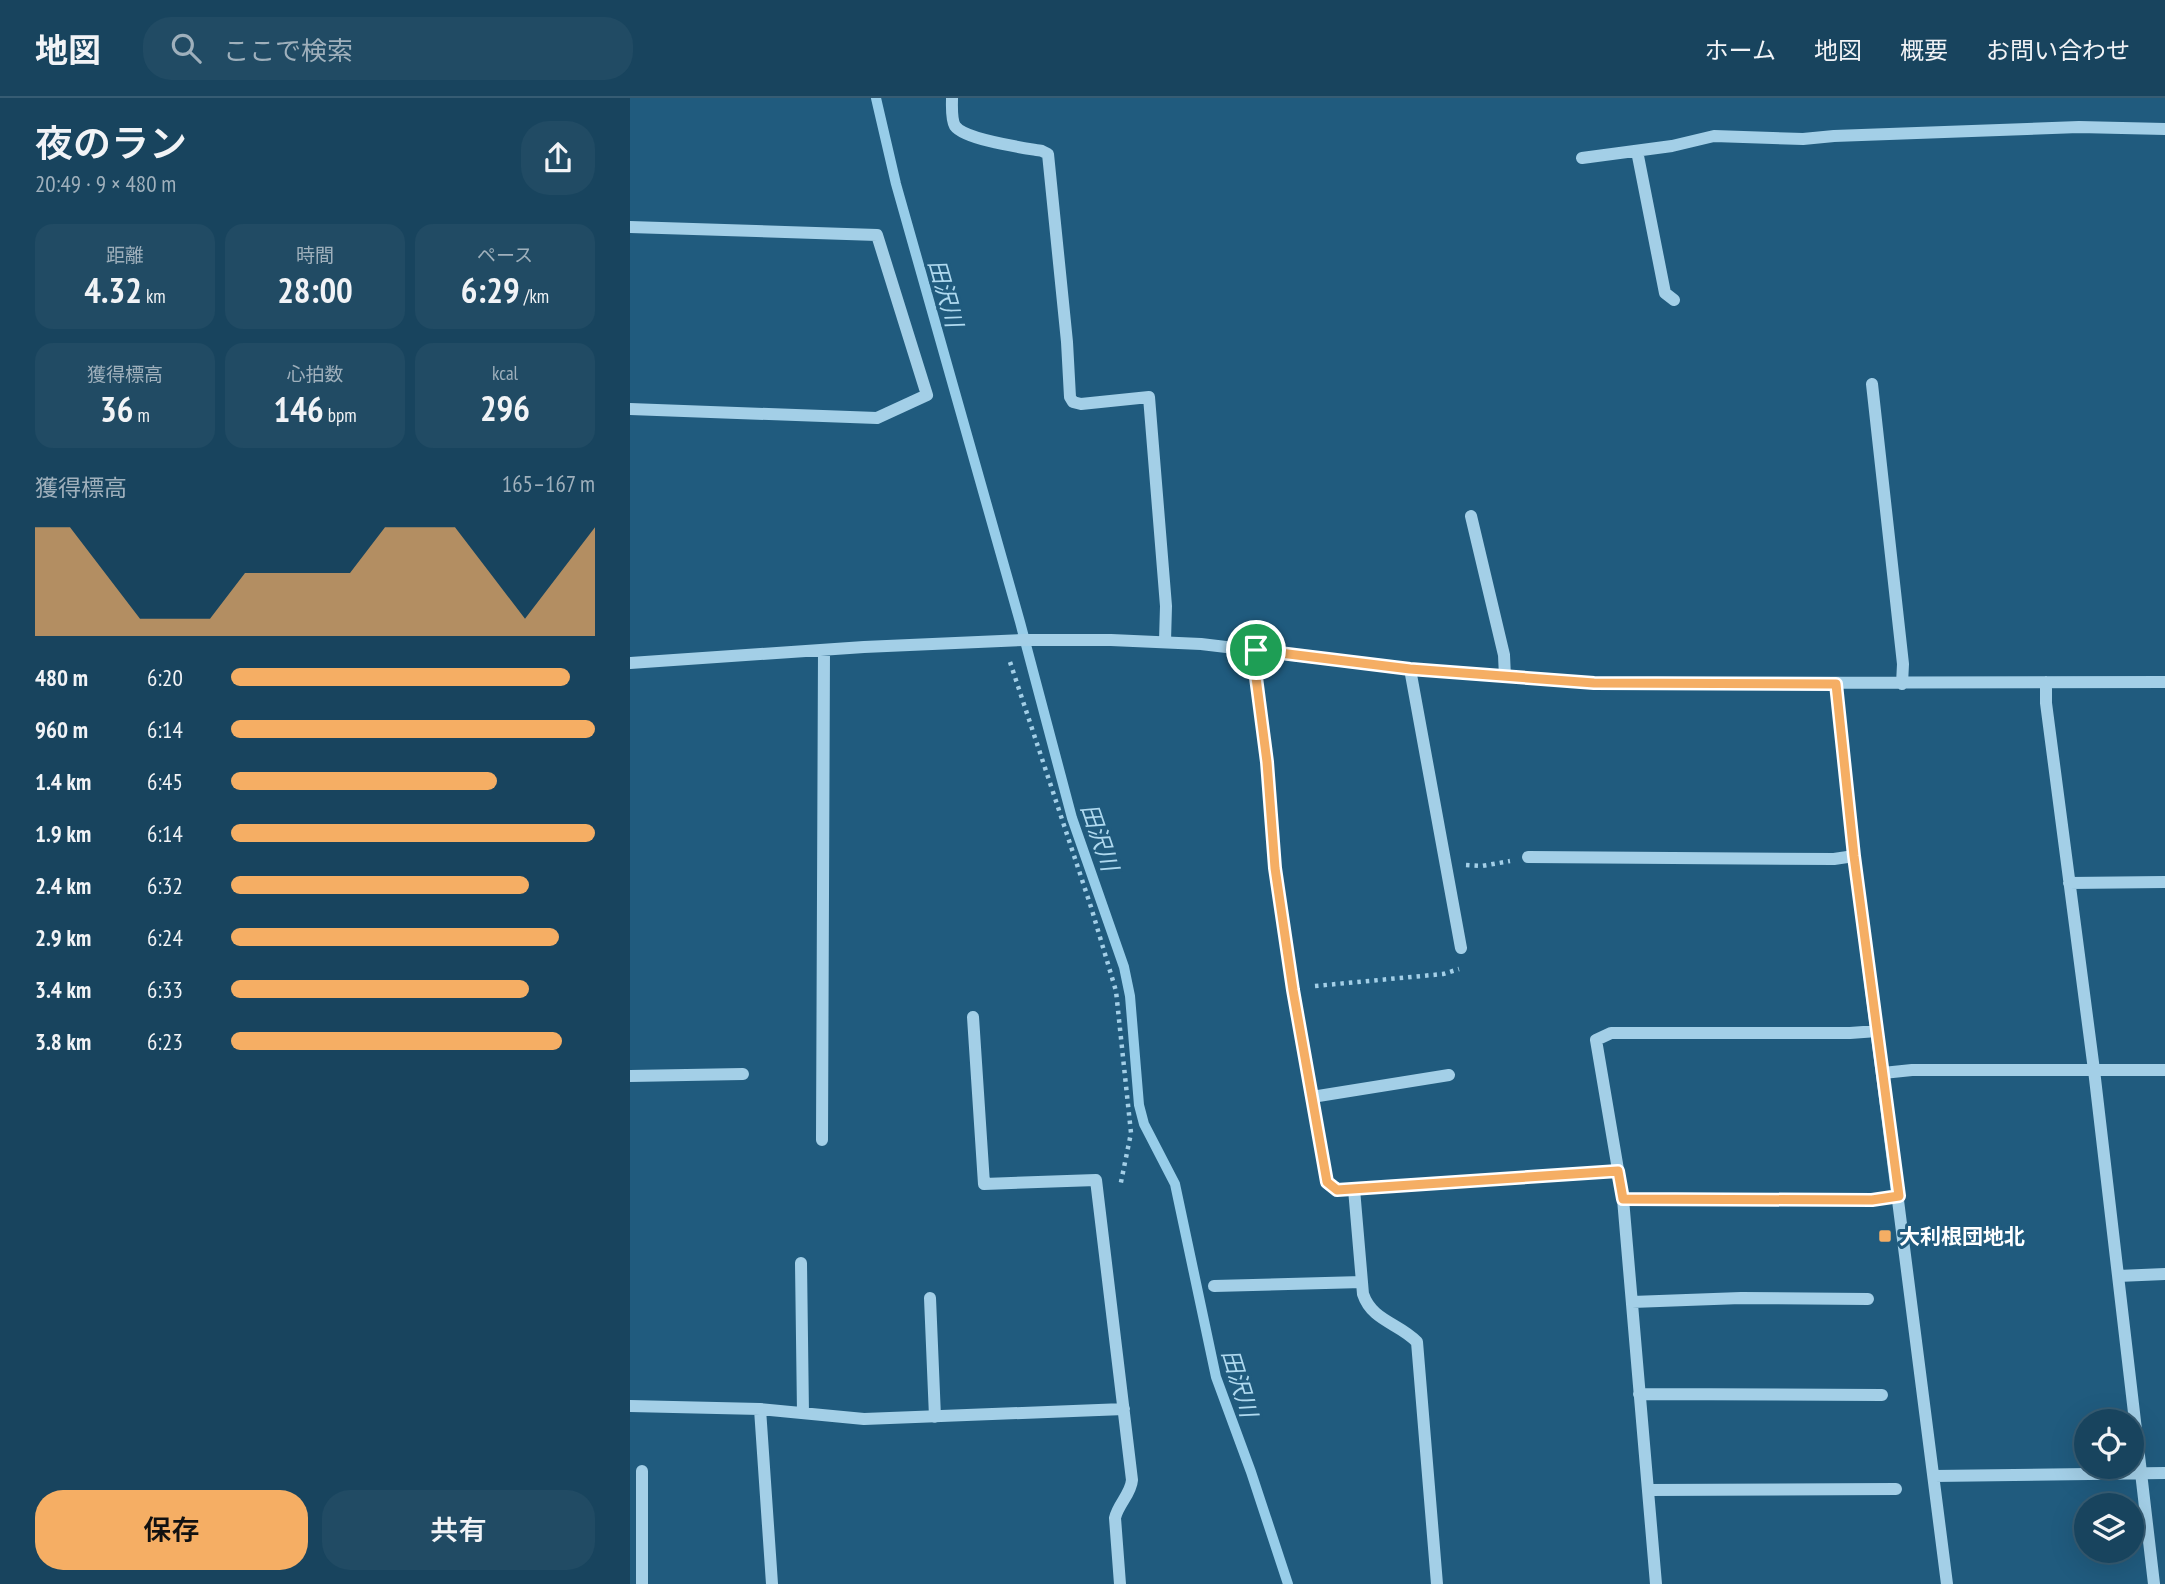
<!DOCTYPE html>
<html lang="ja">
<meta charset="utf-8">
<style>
body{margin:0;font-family:"PT Sans Narrow","Noto Sans JP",sans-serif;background:#214b64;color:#f1f3f6;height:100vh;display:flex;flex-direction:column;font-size:26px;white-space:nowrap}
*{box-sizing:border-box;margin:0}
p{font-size:23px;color:#9fb0bc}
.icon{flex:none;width:38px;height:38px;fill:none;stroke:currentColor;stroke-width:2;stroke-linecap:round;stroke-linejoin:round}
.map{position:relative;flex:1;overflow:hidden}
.side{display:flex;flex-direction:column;background:#18445e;width:630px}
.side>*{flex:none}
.controls{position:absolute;left:1444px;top:1311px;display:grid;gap:14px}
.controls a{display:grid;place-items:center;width:70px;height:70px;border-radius:50%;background:#18445e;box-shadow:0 7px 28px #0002,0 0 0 2px #365c73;font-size:35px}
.pin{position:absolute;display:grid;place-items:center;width:60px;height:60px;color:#fff;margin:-30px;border:4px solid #fff;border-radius:50%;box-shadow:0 2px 7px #0007}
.round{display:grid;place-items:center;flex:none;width:74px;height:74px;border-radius:28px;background:#214b64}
.summary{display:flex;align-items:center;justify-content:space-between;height:119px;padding:0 35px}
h1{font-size:38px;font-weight:600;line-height:52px}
.figures{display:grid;grid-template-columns:repeat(3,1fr);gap:10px;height:119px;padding:7px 35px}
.figures div{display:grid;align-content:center;border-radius:18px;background:#214b64;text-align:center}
.figures b{font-size:35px;font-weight:600}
.figures small{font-size:19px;font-weight:400}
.figures p{font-size:19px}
.chart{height:196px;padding:14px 35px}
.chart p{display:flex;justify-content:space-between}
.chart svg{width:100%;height:126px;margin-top:7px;fill:#f5ae64;opacity:.7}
.button{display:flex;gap:14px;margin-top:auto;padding:14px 35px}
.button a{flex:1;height:80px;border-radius:28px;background:#f5ae64;color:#111;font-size:28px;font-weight:600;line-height:80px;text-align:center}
.button a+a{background:#214b64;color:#f1f3f6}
ul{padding:0 35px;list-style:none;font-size:23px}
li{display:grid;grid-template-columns:112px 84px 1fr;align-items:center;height:52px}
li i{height:18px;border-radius:9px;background:#f5ae64}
header{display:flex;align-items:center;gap:42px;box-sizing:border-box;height:98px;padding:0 35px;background:#18445e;border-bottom:2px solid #365c73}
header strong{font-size:33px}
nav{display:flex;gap:38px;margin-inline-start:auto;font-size:24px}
.search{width:490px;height:63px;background:#214b64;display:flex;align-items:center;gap:18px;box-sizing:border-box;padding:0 24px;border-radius:28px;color:#9fb0bc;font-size:26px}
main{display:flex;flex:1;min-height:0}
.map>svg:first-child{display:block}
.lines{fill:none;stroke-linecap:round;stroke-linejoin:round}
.stream{stroke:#97cde9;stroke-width:10}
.path{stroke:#a3cfe7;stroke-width:4.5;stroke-dasharray:3.5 5;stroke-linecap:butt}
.minor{stroke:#a3cfe7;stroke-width:12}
.route-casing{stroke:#fff;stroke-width:14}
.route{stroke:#f5ae64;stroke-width:9}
.poi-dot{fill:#f5ae64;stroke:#205b7e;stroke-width:2.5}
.labels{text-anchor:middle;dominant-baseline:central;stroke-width:6;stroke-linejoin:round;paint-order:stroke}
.poi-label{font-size:21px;font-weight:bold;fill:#fff;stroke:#205b7e;text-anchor:start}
.water-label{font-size:23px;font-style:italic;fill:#afd9ef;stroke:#205b7e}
</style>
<header>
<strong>地図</strong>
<div class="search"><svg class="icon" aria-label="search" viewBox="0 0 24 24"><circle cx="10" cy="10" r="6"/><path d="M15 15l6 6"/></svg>ここで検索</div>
<nav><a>ホーム</a><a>地図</a><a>概要</a><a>お問い合わせ</a></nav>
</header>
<main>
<section class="side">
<div class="summary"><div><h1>夜のラン</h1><p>20:49 · 9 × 480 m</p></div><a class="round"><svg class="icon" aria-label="share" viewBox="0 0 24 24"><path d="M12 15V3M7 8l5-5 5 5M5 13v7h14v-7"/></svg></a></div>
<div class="figures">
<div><p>距離</p><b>4.32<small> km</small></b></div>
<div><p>時間</p><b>28:00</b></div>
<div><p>ペース</p><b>6:29<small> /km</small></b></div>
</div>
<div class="figures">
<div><p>獲得標高</p><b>36<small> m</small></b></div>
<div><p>心拍数</p><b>146<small> bpm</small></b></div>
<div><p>kcal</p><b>296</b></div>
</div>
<div class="chart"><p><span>獲得標高</span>165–167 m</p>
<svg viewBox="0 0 160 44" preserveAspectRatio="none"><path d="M0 44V6L10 6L20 22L30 38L40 38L50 38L60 22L70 22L80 22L90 22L100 6L110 6L120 6L130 22L140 38L150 22L160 6V44z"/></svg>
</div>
<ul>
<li><b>480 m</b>6:20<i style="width:93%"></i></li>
<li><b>960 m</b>6:14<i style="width:100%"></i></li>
<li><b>1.4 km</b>6:45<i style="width:73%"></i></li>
<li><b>1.9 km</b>6:14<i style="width:100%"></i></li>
<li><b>2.4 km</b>6:32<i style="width:82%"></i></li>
<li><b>2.9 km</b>6:24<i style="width:90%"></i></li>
<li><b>3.4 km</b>6:33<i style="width:82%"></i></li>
<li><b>3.8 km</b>6:23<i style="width:91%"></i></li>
</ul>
<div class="button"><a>保存</a><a>共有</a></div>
</section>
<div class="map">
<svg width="1535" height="1486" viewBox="0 0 1535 1486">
<rect width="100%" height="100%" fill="#205b7e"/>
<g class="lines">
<!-- stream -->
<path class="stream" d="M 246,0 L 266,86 L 390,524 L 442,720 L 494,869 L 500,898 L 509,1007 L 514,1026 L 545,1086 L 586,1279 L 621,1374 L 658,1486"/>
<!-- path -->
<path class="path" d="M 380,564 L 461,809 L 486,893 L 501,1035 L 490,1089
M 836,767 L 852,768 L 880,763
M 685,888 L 813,876 L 829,871"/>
<!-- minor -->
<path class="minor" d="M 322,0 C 322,9 321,21 325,28 C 335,42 395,50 412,53 L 418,56 L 437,244 L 440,299 L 443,304 L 451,306 L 519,299 L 536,508 L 535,543
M 1007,53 L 1035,195 L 1044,202
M 952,60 L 1042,48 L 1084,38 L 1173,41 L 1204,38 L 1449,29 L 1535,31
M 0,129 L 247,137 L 297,297 L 247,320 L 0,311
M 1242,286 L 1273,566 L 1272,586
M 841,418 L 874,557 L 875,579
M 626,552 L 624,564 L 637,664 L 645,770 L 663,892 L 697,1085 L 707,1092 L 988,1073
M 0,565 L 234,549 L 394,542 L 481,542 L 571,546 L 780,571 L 964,585 L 1535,584
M 780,571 L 831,850
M 1416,584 L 1416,605 L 1464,972 L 1524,1486
M 1206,586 L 1224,758 L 1317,1486
M 898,759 L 1204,761 L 1224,758
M 1439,785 L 1535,784
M 343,919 L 354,1086 L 466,1082 L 502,1382 C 501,1396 488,1406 485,1420 L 490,1486
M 1253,975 L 1282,972 L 1535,972
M 0,978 L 113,976
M 682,999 L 819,977
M 192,1042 L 194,552
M 724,1091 L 733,1196 C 742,1223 769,1225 787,1244 L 807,1486
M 993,1101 L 1242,1102 L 1269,1098
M 171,1165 L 173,1315
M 1488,1178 L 1535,1176
M 584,1188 L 732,1184
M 300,1200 L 305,1319
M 1002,1204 L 1111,1200 L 1238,1201
M 1009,1296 L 1252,1297
M 0,1308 L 130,1311 L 234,1321 L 494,1311
M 130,1311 L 142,1486
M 12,1373 L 12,1486
M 1304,1378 L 1535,1375
M 1018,1392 L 1266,1391
M 1026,1486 L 993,1101 L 966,942 L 981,935 L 1220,935 L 1247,933"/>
</g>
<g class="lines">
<defs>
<path id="route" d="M 626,552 L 780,571 L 964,585 L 1206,586 L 1224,758 L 1269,1098 L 1242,1102 L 993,1101 L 988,1073 L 707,1092 L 697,1084 L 663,892 L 645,770 L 637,664 L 624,564 Z"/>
</defs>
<!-- route casing -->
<use href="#route" class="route-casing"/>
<!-- route -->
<use href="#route" class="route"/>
</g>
<!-- markers -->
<rect class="poi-dot" x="1248" y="1131" width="14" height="14" rx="3.5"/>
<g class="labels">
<!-- poi labels -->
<g class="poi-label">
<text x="1269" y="1138">大利根団地北</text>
</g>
<!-- water labels -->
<g class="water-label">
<text transform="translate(316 195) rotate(74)">田沢川</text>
<text transform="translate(470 739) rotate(71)">田沢川</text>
<text transform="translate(610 1285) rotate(73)">田沢川</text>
</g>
</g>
</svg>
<div class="controls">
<a><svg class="icon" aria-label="locate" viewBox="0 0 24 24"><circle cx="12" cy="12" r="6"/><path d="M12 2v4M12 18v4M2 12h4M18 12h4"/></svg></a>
<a><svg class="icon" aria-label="layers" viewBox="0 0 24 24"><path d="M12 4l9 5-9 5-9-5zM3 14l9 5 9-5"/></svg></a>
</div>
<div class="pin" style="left:626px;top:552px;background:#1e9e55"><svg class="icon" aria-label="arrive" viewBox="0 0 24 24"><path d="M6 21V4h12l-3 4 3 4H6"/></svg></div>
</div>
</main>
